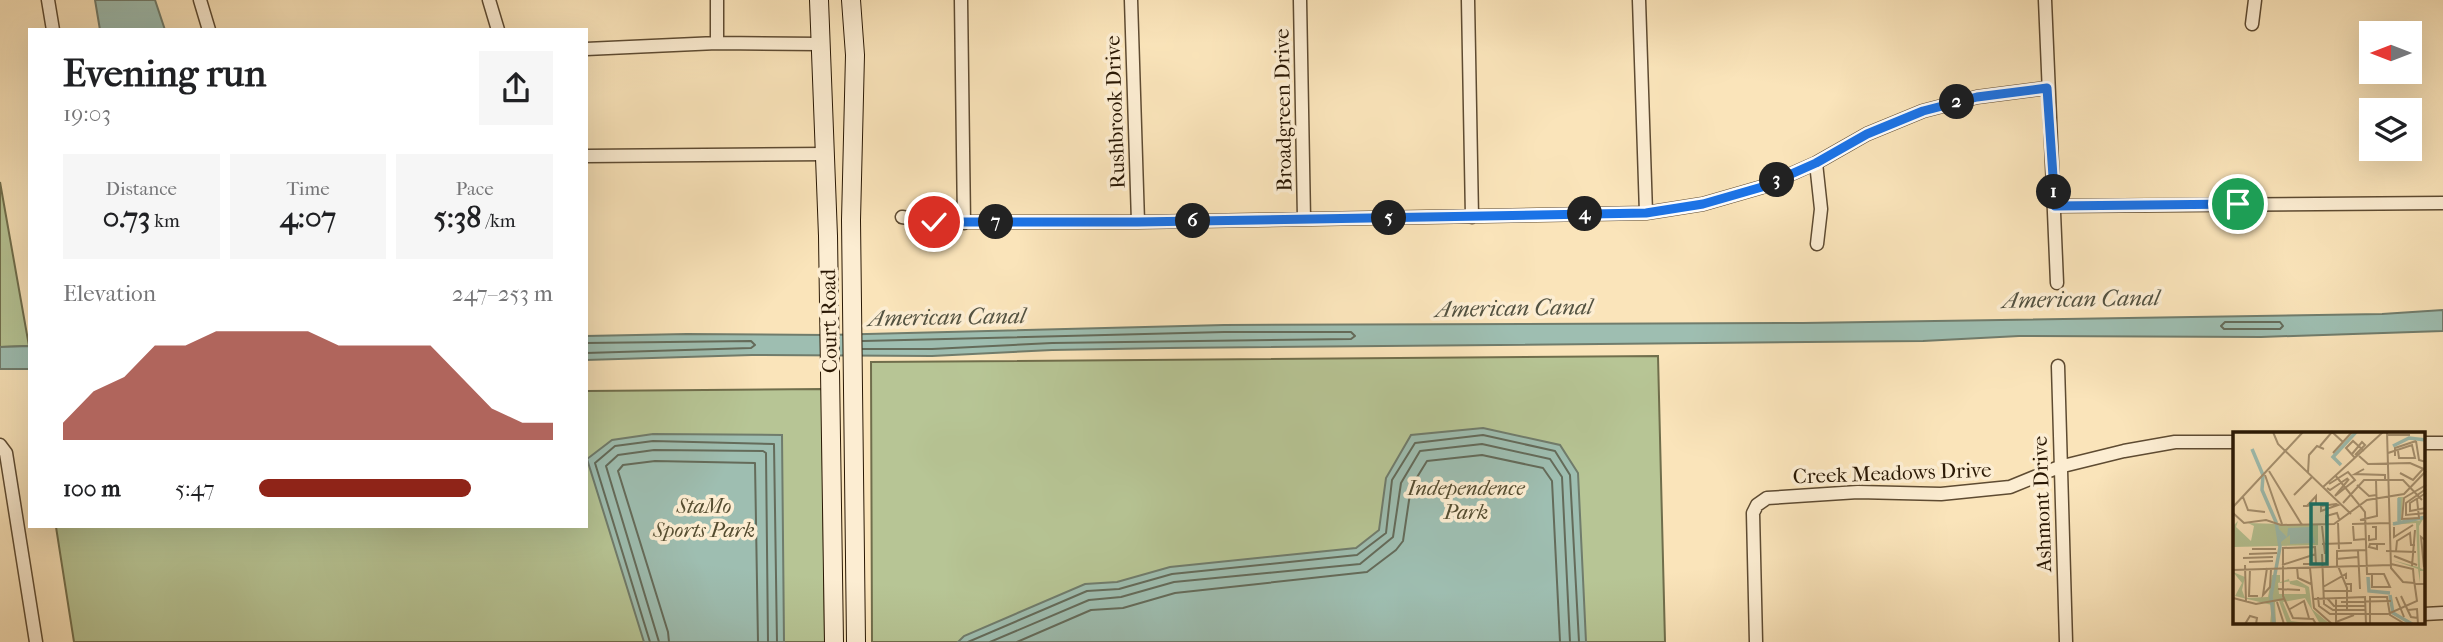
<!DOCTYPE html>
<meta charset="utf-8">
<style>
body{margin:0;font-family:"IM FELL French Canon",serif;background:#f6f6f6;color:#202124;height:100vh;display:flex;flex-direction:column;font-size:26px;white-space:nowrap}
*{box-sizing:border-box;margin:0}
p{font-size:23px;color:#757577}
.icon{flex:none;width:38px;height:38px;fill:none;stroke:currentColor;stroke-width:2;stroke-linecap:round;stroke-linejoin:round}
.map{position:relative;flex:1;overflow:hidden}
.details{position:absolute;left:28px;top:28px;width:560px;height:500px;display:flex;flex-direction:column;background:#fff;border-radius:0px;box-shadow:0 7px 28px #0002}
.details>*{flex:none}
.needle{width:46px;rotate:270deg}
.controls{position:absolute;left:2359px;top:21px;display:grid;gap:14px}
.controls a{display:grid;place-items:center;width:63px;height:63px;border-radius:0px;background:#fff;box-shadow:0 7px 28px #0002;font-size:35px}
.pin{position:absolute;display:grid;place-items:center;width:60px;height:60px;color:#fff;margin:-30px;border:4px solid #fff;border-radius:50%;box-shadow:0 2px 7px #0007}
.km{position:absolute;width:35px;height:35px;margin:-18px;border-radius:50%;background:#222;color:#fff;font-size:19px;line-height:35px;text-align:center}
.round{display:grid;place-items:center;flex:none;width:74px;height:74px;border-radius:0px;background:#f6f6f6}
.summary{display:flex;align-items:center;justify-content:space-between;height:119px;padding:0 35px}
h1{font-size:38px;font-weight:800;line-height:52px}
.metrics{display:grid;grid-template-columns:repeat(3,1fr);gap:10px;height:119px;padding:7px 35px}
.metrics div{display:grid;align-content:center;border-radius:0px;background:#f6f6f6;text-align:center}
.metrics b{font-size:30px;font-weight:800}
.metrics small{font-size:19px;font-weight:400}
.metrics p{font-size:19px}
.chart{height:196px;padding:14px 35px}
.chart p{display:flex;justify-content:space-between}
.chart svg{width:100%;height:126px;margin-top:7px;fill:#8f2418;opacity:.7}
ul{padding:0 35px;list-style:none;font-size:23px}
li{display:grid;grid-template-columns:112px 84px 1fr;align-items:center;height:52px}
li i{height:18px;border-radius:9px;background:#8f2418}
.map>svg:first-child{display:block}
.green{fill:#b7c595;stroke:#706e4c;stroke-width:2}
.water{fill:#9ebeb1;stroke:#707c6c;stroke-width:2}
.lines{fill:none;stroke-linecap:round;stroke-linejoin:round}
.shore{stroke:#646b5a;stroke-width:2}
.minor-casing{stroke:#5e4b32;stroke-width:15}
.secondary-casing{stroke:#2a1804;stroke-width:20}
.minor{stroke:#fcedd2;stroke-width:12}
.secondary{stroke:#fcedd2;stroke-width:18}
.route-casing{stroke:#fff;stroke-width:14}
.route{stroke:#1a73e8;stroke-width:9}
.labels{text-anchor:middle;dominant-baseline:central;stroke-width:7;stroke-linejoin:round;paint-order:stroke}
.street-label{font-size:21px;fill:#2a1804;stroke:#fcedd2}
.park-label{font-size:21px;font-style:italic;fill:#544c30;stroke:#fcedd2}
.water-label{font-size:23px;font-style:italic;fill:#535241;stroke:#fcedd2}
.inset-river{fill:none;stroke:#9ebeb1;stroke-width:3.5}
.inset-road{fill:none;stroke:#a79271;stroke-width:2}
.view{fill:#0f766e;fill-opacity:0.15;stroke:#0f766e;stroke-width:3.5}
.inset-edge{fill:none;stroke:#2a1804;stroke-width:3.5}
</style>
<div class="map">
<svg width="2443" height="642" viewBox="0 0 2443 642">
<rect width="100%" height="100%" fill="#fae4ba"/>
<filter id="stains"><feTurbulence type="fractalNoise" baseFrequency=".00286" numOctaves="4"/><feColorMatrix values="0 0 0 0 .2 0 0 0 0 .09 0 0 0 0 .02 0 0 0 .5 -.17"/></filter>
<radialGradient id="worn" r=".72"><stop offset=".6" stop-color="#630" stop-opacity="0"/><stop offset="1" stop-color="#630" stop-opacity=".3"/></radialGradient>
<!-- green -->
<path class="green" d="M 0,182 L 29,346 L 0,347 Z
M 1658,356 L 1665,642 L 872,642 L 871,362 Z
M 822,389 L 825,642 L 74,642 L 56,527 L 586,527 L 586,391 Z"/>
<!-- water -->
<path class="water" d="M 95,0 L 155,0 L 165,30 L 100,30 Z
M 2443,310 L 2443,331 L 2261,337 L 2019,336 L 1923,341 L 1168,348 L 1052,350 L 932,356 L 752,355 L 586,360 L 586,336 L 687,334 L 827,335 L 1224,325 L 1803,323 L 2382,314 Z
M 30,346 L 30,369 L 0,369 L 0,347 Z
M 1483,428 L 1560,445 L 1578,473 L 1586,642 L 958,642 L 964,636 L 1085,584 L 1117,582 L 1170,567 L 1356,548 L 1379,530 L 1386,478 L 1411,435 Z
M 653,434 L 782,435 L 784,642 L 644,642 L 587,459 L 612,440 Z"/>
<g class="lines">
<!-- shore -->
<path class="shore" d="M 2225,322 L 2280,322 L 2283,326 L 2280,329 L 2224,329 L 2221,326 Z
M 863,341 L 1224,332 L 1351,332 L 1355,336 L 1351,339 L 1052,343 L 932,349 L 863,349
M 586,343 L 751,341 L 755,345 L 751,348 L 586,353
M 650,642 L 595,463 L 615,446 L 653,441 L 774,444 L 777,642
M 659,642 L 606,466 L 618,455 L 654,450 L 763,451 L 766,453 L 768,642
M 669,642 L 668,632 L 618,471 L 623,465 L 655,461 L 755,463 L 758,642
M 968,642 L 1087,591 L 1119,589 L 1172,574 L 1357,555 L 1386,533 L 1392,480 L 1415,443 L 1483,435 L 1555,451 L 1570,475 L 1579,642
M 990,642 L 1089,600 L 1121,597 L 1174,582 L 1360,564 L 1393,537 L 1401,483 L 1420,451 L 1482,444 L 1550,459 L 1562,477 L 1570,642
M 1017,642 L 1091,610 L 1123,608 L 1175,593 L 1367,572 L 1396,550 L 1403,541 L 1411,487 L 1427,461 L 1482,455 L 1543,468 L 1552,481 L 1560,642"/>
<defs>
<path id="minor" d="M 48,0 L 53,30
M 200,0 L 209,30
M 489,0 L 498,30
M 717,0 L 717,43
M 961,0 L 964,223
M 1131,0 L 1138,222
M 1300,0 L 1304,219
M 1468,0 L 1472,217
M 1639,0 L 1646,213
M 2045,0 L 2057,283
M 2252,24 L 2255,0
M 586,49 L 717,43 L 820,44
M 586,156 L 826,154
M 1816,163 L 1821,209 L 1817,244
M 2055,206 L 2443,203
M 902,217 L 934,222 L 1138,222 L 1646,213 L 1703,204 L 1762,187 L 1816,163 L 1867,134 L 1923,111 L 1977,97 L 2047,88
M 2058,366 L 2066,642
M 2424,443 L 2443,443
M 0,445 L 6,453 L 36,642
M 2424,614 L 2443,613
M 1756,642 L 1753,513 L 1757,505 L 1767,498 L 1858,492 L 1941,494 L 2010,487 L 2059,467 L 2124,451 L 2175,442 L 2235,442"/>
<path id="secondary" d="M 819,0 L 828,236 L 834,642
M 851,0 L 855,55 L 851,220 L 856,642"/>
</defs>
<!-- minor casing -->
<use href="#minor" class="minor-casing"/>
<!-- secondary casing -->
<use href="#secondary" class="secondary-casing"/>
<!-- minor -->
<use href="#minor" class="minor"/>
<!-- secondary -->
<use href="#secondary" class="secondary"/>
</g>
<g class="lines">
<defs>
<path id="route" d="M 934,222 L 1138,222 L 1646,213 L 1703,204 L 1762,187 L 1816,163 L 1867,134 L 1923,111 L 1977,97 L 2047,88 L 2055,206 L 2238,204"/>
</defs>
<!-- route casing -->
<use href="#route" class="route-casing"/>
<!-- route -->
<use href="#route" class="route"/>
</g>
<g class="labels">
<!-- street labels -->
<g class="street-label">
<text transform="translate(1283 110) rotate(-91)">Broadgreen Drive</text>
<text transform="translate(1115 112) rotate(-92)">Rushbrook Drive</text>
<text transform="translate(829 321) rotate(-91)">Court Road</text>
<text transform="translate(1892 473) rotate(-2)">Creek Meadows Drive</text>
<text transform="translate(2042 504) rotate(-92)">Ashmont Drive</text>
</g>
<!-- park labels -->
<g class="park-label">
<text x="1466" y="488">Independence<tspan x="1466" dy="24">Park</tspan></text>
<text x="704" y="506">StaMo<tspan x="704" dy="24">Sports Park</tspan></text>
</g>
<!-- water labels -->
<g class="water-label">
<text transform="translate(2081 299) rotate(-1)">American Canal</text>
<text transform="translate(1514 308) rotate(-1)">American Canal</text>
<text transform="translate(947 317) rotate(-1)">American Canal</text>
</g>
</g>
<!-- overview -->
<g transform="translate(2233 432)">
<rect width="192" height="192" fill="#fae4ba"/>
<path d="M 165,65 L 170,65 L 168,89 L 186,89 L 192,84 L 186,94 L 187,136 L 193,139 L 187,139 L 187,151 L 185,137 L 159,128 L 185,135 L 183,91 L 158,93 L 165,91 ZM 5,89 L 3,95 L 18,109 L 21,94 L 15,91 L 85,93 L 85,113 L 0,115 L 0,94 ZM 0,140 L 12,145 L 9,158 L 12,166 L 35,165 L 39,143 L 47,143 L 47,151 L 64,148 L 76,155 L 79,177 L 97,192 L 87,192 L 72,166 L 50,170 L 58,189 L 81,192 L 54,191 L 46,169 L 42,170 L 43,192 L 37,192 L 39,173 L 2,164 L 9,151 ZM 56,147 L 57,152 L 72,156 L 73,162 L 46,162 L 45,151 Z" fill="#b7c595" fill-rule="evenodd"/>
<path d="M 78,95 L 82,111 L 57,112 L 57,103 L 48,110 L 45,96 L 54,105 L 55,96 Z" fill="#9ebeb1"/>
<path class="inset-river" d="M 160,14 L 176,6 L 193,8M 19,17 L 30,43 L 29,58 L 43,90 L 47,115 L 38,164 L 41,192M 108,33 L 100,25 L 123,0M 166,66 L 166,89M 160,92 L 193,85M 135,145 L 136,159 L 157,161M 157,163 L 160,181 L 179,192"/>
<path class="inset-road" d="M 40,0 L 45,12 L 118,82M 154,0 L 158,136 L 170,150 L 193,152M 154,3 L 177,3M 183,9 L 186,28 L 193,30M 87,14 L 99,0 L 110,10M 100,21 L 119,0M 155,21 L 179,13 L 182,26 L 166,26 L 165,19M 119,22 L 129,10 L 132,13 L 122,23M 126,24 L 135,32 L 177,31 L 193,38M 162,24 L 162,16 L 183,9M 122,26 L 113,16 L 120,9 L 131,19M 131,37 L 122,42 L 152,43 L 152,47M 36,39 L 69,93M 75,41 L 76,23 L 84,14 L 91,17M 167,41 L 180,48 L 190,37M 32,43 L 49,92M 102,43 L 132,80 L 134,142 L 151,142 L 157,155 L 139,155 L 139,142M 96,52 L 115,40 L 122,48 L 102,64M 124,53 L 136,64 L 144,63M 90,55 L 150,0M 94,56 L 97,58 L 115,46M 193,57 L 173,71 L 173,83 L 193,81M 193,61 L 177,71 L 177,79 L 193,76M 61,63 L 79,45M 102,64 L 116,47M 10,65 L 15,78 L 32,80M 184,67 L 186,86 L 169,87 L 171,66 L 193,53M 110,71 L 131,48 L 170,48 L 189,68M 103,72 L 105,73 L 88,79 L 88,74 ZM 70,74 L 74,74 L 82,72 L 83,72 L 83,64 L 74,74M 0,75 L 70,0M 0,81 L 11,91 L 33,88 L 48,93 L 101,92 L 134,68 L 171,62 L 193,39M 127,88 L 144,84 L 143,48M 105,91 L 106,117M 93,92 L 93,84 L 104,81 L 106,87M 119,92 L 157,91M 89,94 L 92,122M 120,94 L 121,108 L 133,107M 161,95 L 161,105 L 180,93M 136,103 L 136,108 L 143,107 L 143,95 L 139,95M 89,112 L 119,111M 144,112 L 144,117 L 136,115 L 137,112 L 152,112M 19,117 L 43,117M 125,119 L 127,157M 153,119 L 183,120M 163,119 L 164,109 L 177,101 L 178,113 L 182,113M 16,122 L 44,121M 89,122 L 91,172 L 100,178 L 133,178M 161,124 L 184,133M 10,126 L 40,125M 103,127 L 125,125M 16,130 L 40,129M 70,132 L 83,132 L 82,115 L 50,116 L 50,164 L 60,186 L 80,187 L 83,192M 158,132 L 180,137 L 181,149M 12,133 L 13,170M 49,133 L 83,122M 104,134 L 104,119 L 133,118M 105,134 L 114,156 L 114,179M 179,134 L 182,98M 64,135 L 65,146 L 78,152M 191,135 L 188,105 L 192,108M 34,136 L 30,163 L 37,155 L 38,137M 77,136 L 81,176 L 99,192M 17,137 L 16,164 L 25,164M 0,138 L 158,133M 90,155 L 113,142 L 113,147M 45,157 L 67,158M 90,159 L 118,159 L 118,152 L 112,152M 168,164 L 178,185 L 185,186M 85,165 L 86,174 L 97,182 L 155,182 L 184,169 L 181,148M 163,165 L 171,185M 0,166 L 23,172 L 51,167M 94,166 L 101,174 L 133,174M 103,166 L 103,190 L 121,183M 80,167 L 132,165 L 133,192M 44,170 L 51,192M 108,170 L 158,169M 57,177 L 71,169 L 76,186M 175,178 L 184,177 L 185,192M 12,192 L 17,184 L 24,186 L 23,192M 137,192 L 137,165 L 154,165 L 157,183 L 172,192"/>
<path class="view" d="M 78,72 L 94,72 L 94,132 L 78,132 Z"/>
<rect width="192" height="192" class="inset-edge"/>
</g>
<rect width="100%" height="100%" filter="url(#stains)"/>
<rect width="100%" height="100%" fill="url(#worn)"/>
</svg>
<div class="controls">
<a><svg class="needle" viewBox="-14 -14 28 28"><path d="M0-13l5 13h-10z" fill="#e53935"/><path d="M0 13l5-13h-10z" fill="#757577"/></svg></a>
<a><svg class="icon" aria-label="layers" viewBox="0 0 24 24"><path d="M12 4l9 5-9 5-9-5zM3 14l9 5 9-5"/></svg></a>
</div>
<div class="pin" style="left:2238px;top:204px;background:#1e9e55"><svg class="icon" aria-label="arrive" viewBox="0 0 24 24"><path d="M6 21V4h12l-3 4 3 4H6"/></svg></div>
<div class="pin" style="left:934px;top:222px;background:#d93025"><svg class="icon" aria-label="check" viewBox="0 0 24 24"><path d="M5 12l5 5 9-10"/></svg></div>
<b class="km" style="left:2054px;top:192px">1</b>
<b class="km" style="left:1957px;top:102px">2</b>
<b class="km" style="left:1777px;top:180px">3</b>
<b class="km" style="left:1585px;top:214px">4</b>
<b class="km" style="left:1389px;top:218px">5</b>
<b class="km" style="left:1193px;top:221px">6</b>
<b class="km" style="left:996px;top:222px">7</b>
<section class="details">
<div class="summary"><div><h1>Evening run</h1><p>19:03</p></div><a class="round"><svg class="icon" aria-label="share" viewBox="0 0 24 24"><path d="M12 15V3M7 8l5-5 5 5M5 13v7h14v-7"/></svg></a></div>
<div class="metrics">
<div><p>Distance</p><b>0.73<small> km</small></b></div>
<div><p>Time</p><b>4:07</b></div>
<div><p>Pace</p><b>5:38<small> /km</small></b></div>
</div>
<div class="chart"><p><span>Elevation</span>247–253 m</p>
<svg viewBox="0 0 160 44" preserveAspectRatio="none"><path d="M0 44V38L10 27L20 22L30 11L40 11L50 6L60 6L70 6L80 6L90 11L100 11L110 11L120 11L130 22L140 33L150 38L160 38V44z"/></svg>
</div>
<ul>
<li><b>100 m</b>5:47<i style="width:72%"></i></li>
</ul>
</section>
</div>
